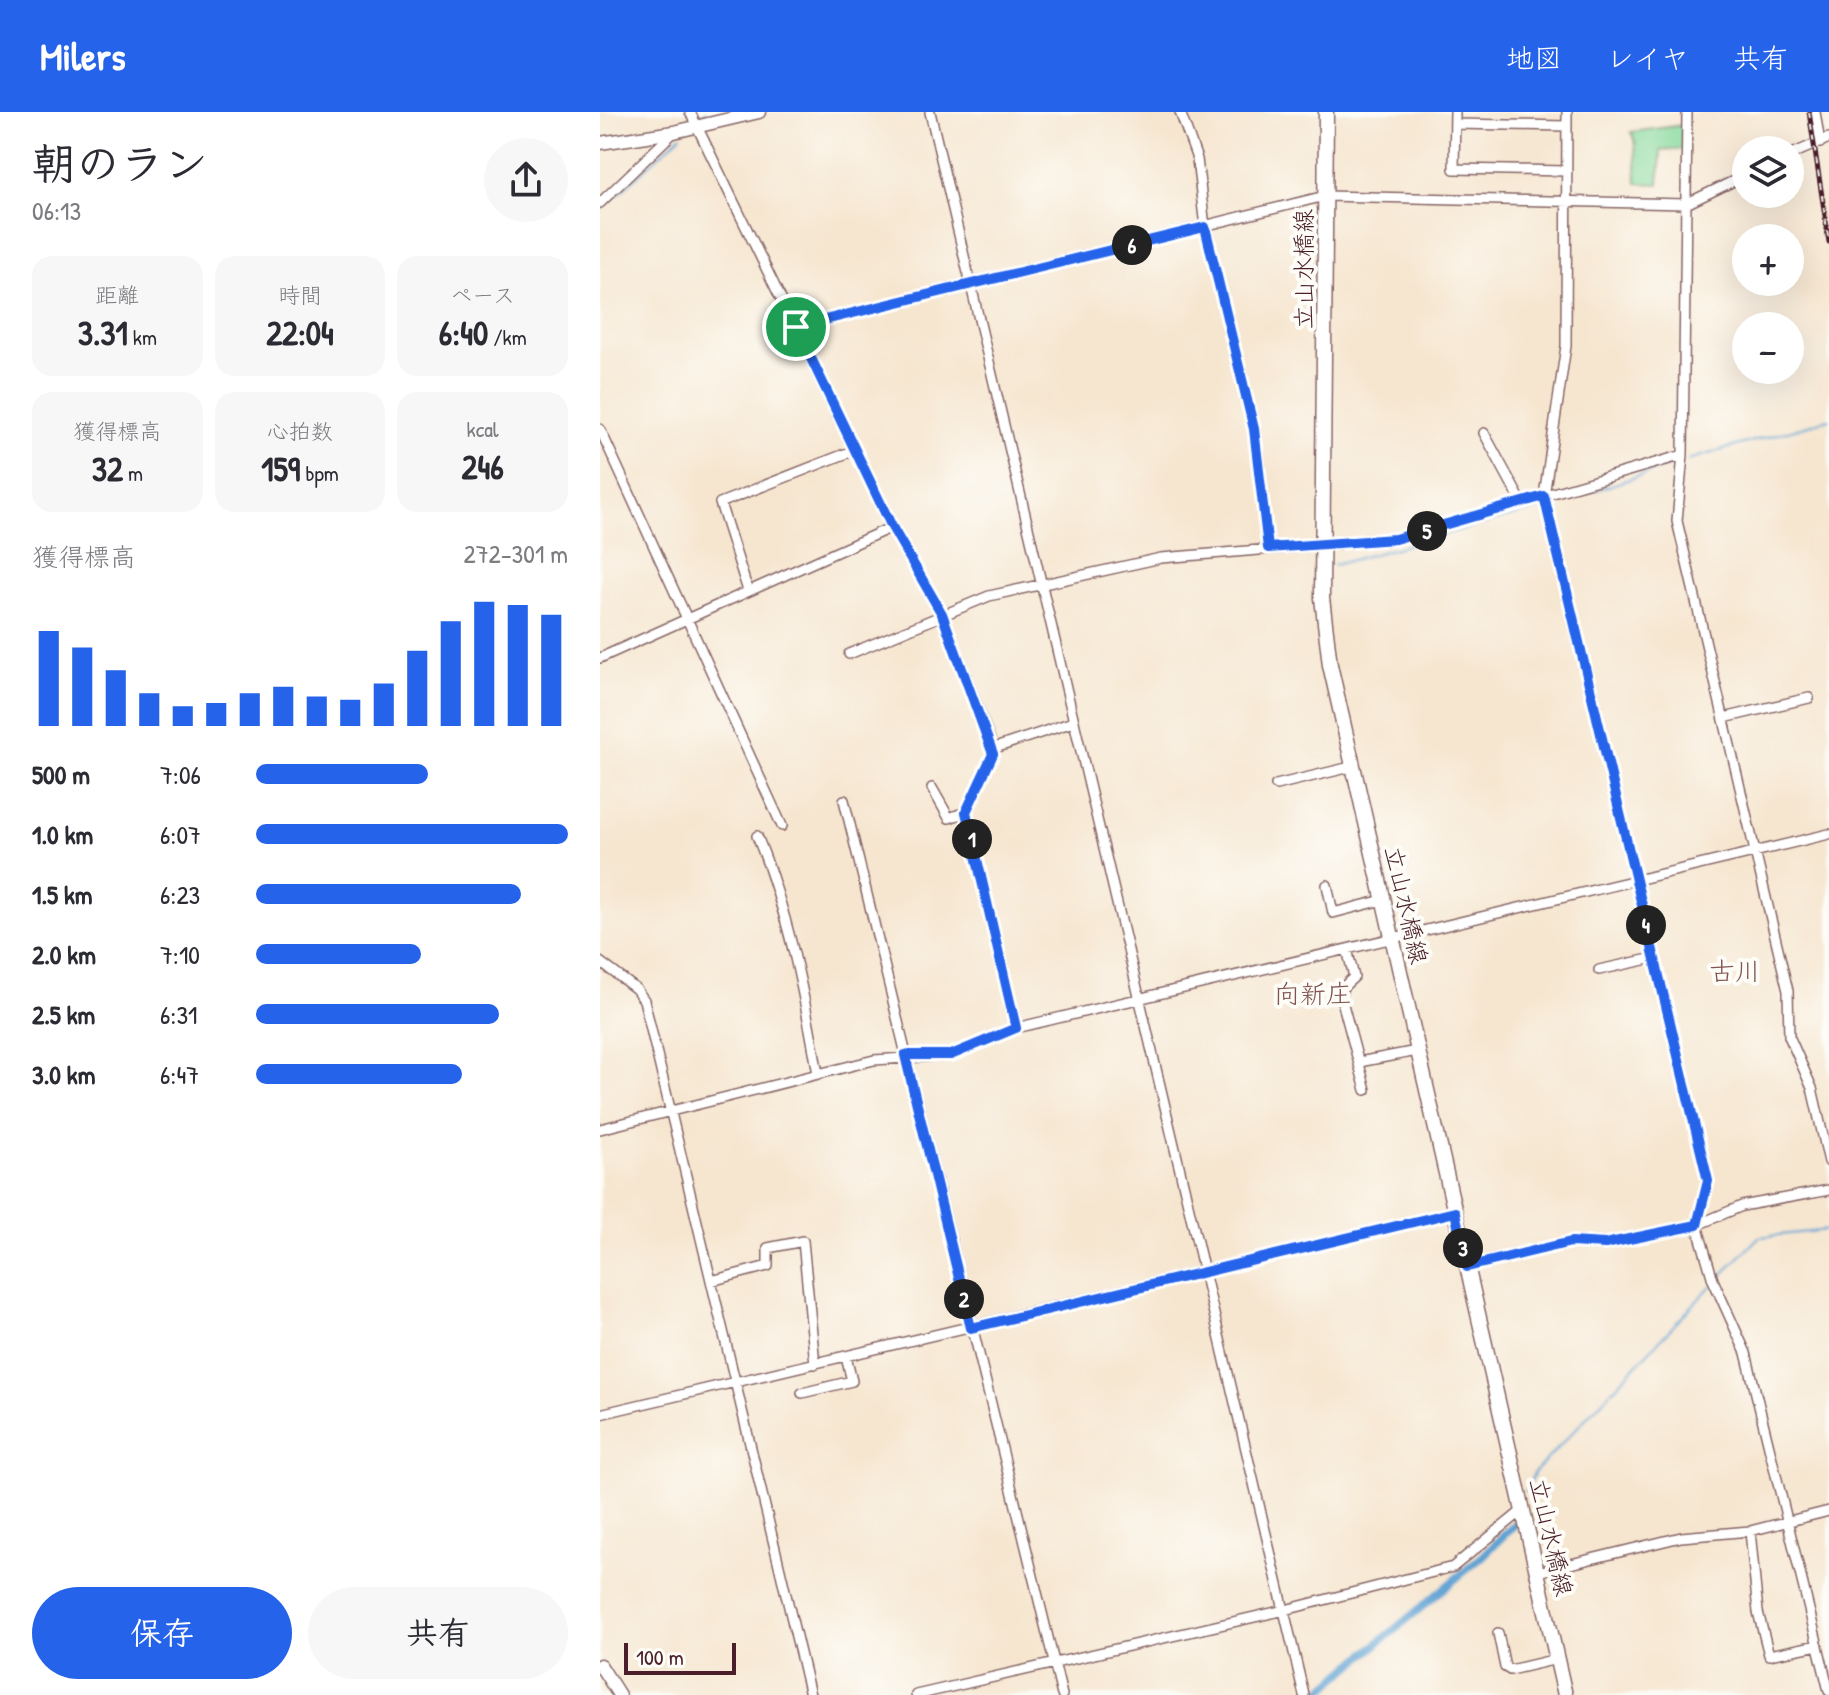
<!DOCTYPE html>
<html lang="ja">
<meta charset="utf-8">
<style>
body{margin:0;font-family:"Patrick Hand","Klee One",sans-serif;background:#f7f7f7;color:#2b2b33;height:100vh;display:flex;flex-direction:column;font-size:30px;white-space:nowrap}
*{box-sizing:border-box;margin:0}
p{font-size:26px;color:#7c7c81}
.icon{flex:none;width:44px;height:44px;fill:none;stroke:currentColor;stroke-width:2;stroke-linecap:round;stroke-linejoin:round}
.map{position:relative;flex:1;overflow:hidden}
.panel{display:flex;flex-direction:column;background:#fff;width:600px}
.panel>*{flex:none}
.controls{position:absolute;left:1132px;top:24px;display:grid;gap:16px}
.controls a{display:grid;place-items:center;width:72px;height:72px;border-radius:50%;background:#fff;box-shadow:0 8px 32px #0002;font-size:40px}
.scale{position:absolute;left:24px;bottom:20px;width:112px;box-sizing:border-box;padding-left:8px;border:4px solid #4a1f2b;border-top:0;font-size:22px;line-height:28px;white-space:nowrap;color:#4a1f2b;-webkit-text-stroke:6px #fdfcf7;paint-order:stroke}
.pin{position:absolute;display:grid;place-items:center;width:68px;height:68px;color:#fff;margin:-34px;border:4px solid #fff;border-radius:50%;box-shadow:0 2px 8px #0007}
.km{position:absolute;width:40px;height:40px;margin:-20px;border-radius:50%;background:#222;color:#fff;font-size:22px;line-height:40px;text-align:center}
.round{display:grid;place-items:center;flex:none;width:84px;height:84px;border-radius:42px;background:#f7f7f7}
.summary{display:flex;align-items:center;justify-content:space-between;height:136px;padding:0 32px}
h1{font-size:44px;font-weight:700;line-height:60px}
.figures{display:grid;grid-template-columns:repeat(3,1fr);gap:12px;height:136px;padding:8px 32px}
.figures div{display:grid;align-content:center;border-radius:20px;background:#f7f7f7;text-align:center}
.figures b{font-size:34px;font-weight:700}
.figures small{font-size:22px;font-weight:400}
.figures p{font-size:22px}
.chart{height:224px;padding:16px 32px}
.chart p{display:flex;justify-content:space-between}
.chart svg{width:100%;height:144px;margin-top:8px;stroke:#2563eb;stroke-width:6}
.button{display:flex;gap:16px;margin-top:auto;padding:16px 32px}
.button a{flex:1;height:92px;border-radius:48px;background:#2563eb;color:#fff;font-size:32px;font-weight:700;line-height:92px;text-align:center}
.button a+a{background:#f7f7f7;color:#2b2b33}
ul{padding:0 32px;list-style:none;font-size:26px}
li{display:grid;grid-template-columns:128px 96px 1fr;align-items:center;height:60px}
li i{height:20px;border-radius:10px;background:#2563eb}
header{display:flex;align-items:center;gap:48px;box-sizing:border-box;height:112px;padding:0 40px;background:#2563eb;color:#fff}
header strong{font-size:38px}
nav{display:flex;gap:44px;margin-inline-start:auto;font-size:28px}
main{display:flex;flex:1;min-height:0}
.map>svg:first-child{display:block}
.green{fill:#85d99a;stroke:#687c62;stroke-width:2}
.lines{fill:none;stroke-linecap:round;stroke-linejoin:round}
.stream{stroke:#5ea2d3;stroke-width:2}
.canal{stroke:#5ea2d3;stroke-width:8}
.street-casing{stroke:#866565;stroke-width:12}
.secondary-casing{stroke:#866565;stroke-width:15}
.primary-casing{stroke:#866565;stroke-width:17}
.street{stroke:#fff;stroke-width:9}
.secondary{stroke:#fff;stroke-width:12}
.primary{stroke:#fff;stroke-width:14}
.rail-casing{stroke:#4a1f2b;stroke-width:5}
.rail{stroke:#fdfcf7;stroke-width:2;stroke-dasharray:6;stroke-linecap:butt}
.route-casing{stroke:#fff;stroke-width:16}
.route{stroke:#2563eb;stroke-width:10}
.labels{text-anchor:middle;dominant-baseline:central;stroke-width:8;stroke-linejoin:round;paint-order:stroke}
.street-label{font-size:24px;fill:#4a1f2b;stroke:#fdfcf7}
.neighbourhood-label{font-size:26px;fill:#80544f;stroke:#fdfcf7}
</style>
<header>
<strong>Milers</strong>
<nav><a>地図</a><a>レイヤ</a><a>共有</a></nav>
</header>
<main>
<section class="panel">
<div class="summary"><div><h1>朝のラン</h1><p>06:13</p></div><a class="round"><svg class="icon" aria-label="share" viewBox="0 0 24 24"><path d="M12 15V3M7 8l5-5 5 5M5 13v7h14v-7"/></svg></a></div>
<div class="figures">
<div><p>距離</p><b>3.31<small> km</small></b></div>
<div><p>時間</p><b>22:04</b></div>
<div><p>ペース</p><b>6:40<small> /km</small></b></div>
</div>
<div class="figures">
<div><p>獲得標高</p><b>32<small> m</small></b></div>
<div><p>心拍数</p><b>159<small> bpm</small></b></div>
<div><p>kcal</p><b>246</b></div>
</div>
<div class="chart"><p><span>獲得標高</span>272–301 m</p>
<svg viewBox="0 0 160 44" preserveAspectRatio="none"><path d="M5 44V15M15 44V20M25 44V27M35 44V34M45 44V38M55 44V37M65 44V34M75 44V32M85 44V35M95 44V36M105 44V31M115 44V21M125 44V12M135 44V6M145 44V7M155 44V10"/></svg>
</div>
<ul>
<li><b>500 m</b>7:06<i style="width:55%"></i></li>
<li><b>1.0 km</b>6:07<i style="width:100%"></i></li>
<li><b>1.5 km</b>6:23<i style="width:85%"></i></li>
<li><b>2.0 km</b>7:10<i style="width:53%"></i></li>
<li><b>2.5 km</b>6:31<i style="width:78%"></i></li>
<li><b>3.0 km</b>6:47<i style="width:66%"></i></li>
</ul>
<div class="button"><a>保存</a><a>共有</a></div>
</section>
<div class="map">
<svg width="1229" height="1583" viewBox="0 0 1229 1583">
<rect width="100%" height="100%" fill="#fdfcf7"/>
<filter id="ink" filterUnits="userSpaceOnUse"><feTurbulence type="fractalNoise" baseFrequency=".0125" numOctaves="2"/><feDisplacementMap in="SourceGraphic" scale="16" xChannelSelector="R" yChannelSelector="G"/><feConvolveMatrix kernelMatrix="1 2 1 2 8 2 1 2 1" color-interpolation-filters="sRGB"/></filter>
<filter id="wash" filterUnits="userSpaceOnUse"><feTurbulence type="fractalNoise" baseFrequency=".006" numOctaves="4" result="noise"/><feDisplacementMap in="SourceGraphic" scale="32" xChannelSelector="R" yChannelSelector="G"/><feGaussianBlur stdDeviation="1.8" result="paint"/><feColorMatrix in="noise" values="0 0 0 0 0 0 0 0 0 0 0 0 0 0 0 0 0 1.4 0 .05"/><feComposite in="paint" operator="in"/></filter>
<g filter="url(#wash)">
<rect width="100%" height="100%" fill="#f6e6d0"/>
<!-- green -->
<path class="green" d="M 1084,13 L 1084,37 L 1061,38 L 1059,72 L 1037,71 L 1035,30 L 1031,20 Z"/>
<g class="lines">
<!-- stream -->
<path class="stream" d="M 97,8 L 106,0
M 0,99 L 81,23
M 1088,348 L 1229,307
M 951,393 L 1078,351
M 734,453 L 941,396
M 1118,1167 L 1159,1125 L 1229,1118
M 926,1380 L 934,1361 L 1111,1174"/>
<!-- canal -->
<path class="canal" d="M 716,1583 L 883,1444 L 920,1407"/>
</g>
</g>
<g filter="url(#ink)">
<g class="lines">
<defs>
<path id="street" d="M 90,0 L 292,415 L 342,502 L 390,628 L 393,642 L 366,700 L 416,916
M 330,0 L 704,1583
M 580,0 L 597,47 L 605,115 L 654,317 L 668,436
M 855,0 L 854,57 L 967,59
M 967,0 L 966,234 L 944,384 L 1108,1069 L 1097,1113 L 1113,1168 L 1146,1241 L 1229,1579
M 1087,0 L 1083,343 L 1077,409 L 1188,879 L 1189,924 L 1212,976 L 1229,1050
M 1215,0 L 1220,31
M 855,12 L 967,14
M 1190,43 L 1229,26
M 0,91 L 74,20
M 196,215 L 725,84 L 1086,92 L 1146,63
M 0,317 L 182,714
M 884,321 L 922,391
M 148,479 L 120,391 L 255,338
M 249,542 L 389,484 L 561,446 L 795,427 L 1083,343
M 0,546 L 292,415
M 1124,606 L 1209,586
M 392,637 L 473,610
M 676,673 L 751,655
M 332,676 L 349,706 L 366,700
M 244,688 L 462,1583
M 157,724 C 188,800 204,881 218,962
M 727,773 L 733,801 L 783,788
M 747,837 L 754,865 L 742,876 L 741,885 L 766,978
M 0,850 L 36,877 L 44,888 L 210,1583
M 999,858 L 1054,846
M 759,950 L 817,939
M 0,1017 L 274,948 L 351,943 L 416,916 L 1229,722
M 867,1155 L 971,1130 L 1005,1132 L 1097,1113 L 1142,1094 L 1229,1078
M 111,1169 L 168,1154 L 168,1136 L 203,1129 L 215,1252
M 202,1281 L 252,1269 L 246,1245
M 0,1302 L 855,1100
M 1150,1419 L 1158,1500 L 1169,1543 L 1218,1533
M 938,1460 L 1081,1425 L 1150,1419 L 1229,1399
M 898,1521 L 905,1555 L 910,1558 L 957,1547
M 316,1583 L 685,1498 L 853,1455 L 923,1398"/>
<path id="secondary" d="M 0,31 L 74,20 L 159,0
M 0,1553 L 19,1583"/>
<path id="primary" d="M 726,0 L 722,486 L 730,553 L 965,1583"/>
</defs>
<!-- street casing -->
<use href="#street" class="street-casing"/>
<!-- secondary casing -->
<use href="#secondary" class="secondary-casing"/>
<!-- primary casing -->
<use href="#primary" class="primary-casing"/>
<!-- street -->
<use href="#street" class="street"/>
<!-- secondary -->
<use href="#secondary" class="secondary"/>
<!-- primary -->
<use href="#primary" class="primary"/>
<defs>
<path id="rail" d="M 1209,0 L 1229,130"/>
</defs>
<!-- rail casing -->
<use href="#rail" class="rail-casing"/>
<!-- rail -->
<use href="#rail" class="rail"/>
</g>
</g>
<g class="lines" filter="url(#ink)">
<defs>
<path id="route" d="M 605,115 L 654,317 L 668,436 L 795,427 L 944,384 L 1108,1069 L 1097,1113 L 1005,1132 L 971,1130 L 867,1155 L 855,1100 L 371,1216 L 305,943 L 351,943 L 416,916 L 366,700 L 393,642 L 342,502 L 292,415 L 196,215 Z"/>
</defs>
<!-- route casing -->
<use href="#route" class="route-casing"/>
<!-- route -->
<use href="#route" class="route"/>
</g>
<g class="labels">
<!-- street labels -->
<g class="street-label">
<text transform="translate(703 157) rotate(-90)">立山水橋線</text>
<text transform="translate(807 793) rotate(77)">立山水橋線</text>
<text transform="translate(952 1425) rotate(77)">立山水橋線</text>
</g>
<!-- neighbourhood labels -->
<g class="neighbourhood-label">
<text x="1135" y="858">古川</text>
<text x="713" y="881">向新庄</text>
</g>
</g>
</svg>
<div class="controls">
<a><svg class="icon" aria-label="layers" viewBox="0 0 24 24"><path d="M12 4l9 5-9 5-9-5zM3 14l9 5 9-5"/></svg></a>
<a>+</a>
<a>−</a>
</div>
<div class="scale">100 m</div>
<div class="pin" style="left:196px;top:215px;background:#1e9e55"><svg class="icon" aria-label="arrive" viewBox="0 0 24 24"><path d="M6 21V4h12l-3 4 3 4H6"/></svg></div>
<b class="km" style="left:372px;top:727px">1</b>
<b class="km" style="left:364px;top:1187px">2</b>
<b class="km" style="left:863px;top:1136px">3</b>
<b class="km" style="left:1046px;top:813px">4</b>
<b class="km" style="left:827px;top:419px">5</b>
<b class="km" style="left:532px;top:133px">6</b>
</div>
</main>
